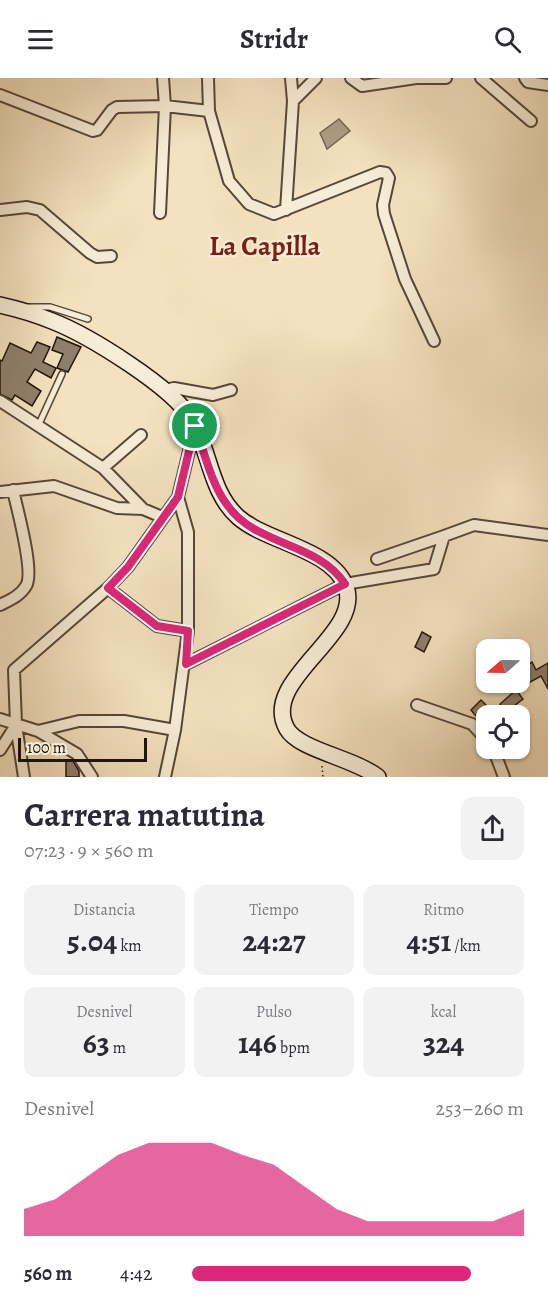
<!DOCTYPE html>
<html lang="es">
<meta charset="utf-8">
<style>
body{margin:0;font-family:Alegreya,serif;background:#f2f2f3;color:#2b2b33;height:100vh;display:flex;flex-direction:column;font-size:22px;white-space:nowrap}
*{box-sizing:border-box;margin:0}
p{font-size:20px;color:#7c7c81}
.icon{flex:none;width:33px;height:33px;fill:none;stroke:currentColor;stroke-width:2;stroke-linecap:round;stroke-linejoin:round}
.map{position:relative;height:699px;overflow:hidden}
.panel{display:flex;flex-direction:column;background:#fff;flex:1}
.panel>*{flex:none}
.needle{width:39px;rotate:250deg}
.fabs{position:absolute;left:476px;top:561px;display:grid;gap:12px}
.fabs a{display:grid;place-items:center;width:54px;height:54px;border-radius:12px;background:#fff;box-shadow:0 2px 4px #0004;font-size:30px}
.scale{position:absolute;left:18px;bottom:15px;width:129px;box-sizing:border-box;padding-left:6px;border:3px solid #22140e;border-top:0;font-size:16px;line-height:21px;white-space:nowrap;color:#22140e;-webkit-text-stroke:4px #f7ecd5;paint-order:stroke}
.pin{position:absolute;display:grid;place-items:center;width:51px;height:51px;color:#fff;margin:-26px;border:3px solid #fff;border-radius:50%;box-shadow:0 2px 6px #0007}
.round{display:grid;place-items:center;flex:none;width:63px;height:63px;border-radius:12px;background:#f2f2f3}
.headline{display:flex;align-items:center;justify-content:space-between;height:102px;padding:0 24px}
h1{font-size:33px;font-weight:700;line-height:45px}
.figures{display:grid;grid-template-columns:repeat(3,1fr);gap:9px;height:102px;padding:6px 24px}
.figures div{display:grid;align-content:center;border-radius:12px;background:#f2f2f3;text-align:center}
.figures b{font-size:30px;font-weight:700}
.figures small{font-size:16px;font-weight:400}
.figures p{font-size:16px}
.chart{height:168px;padding:12px 24px}
.chart p{display:flex;justify-content:space-between}
.chart svg{width:100%;height:108px;margin-top:6px;fill:#db2777;opacity:.7}
ul{padding:0 24px;list-style:none;font-size:20px}
li{display:grid;grid-template-columns:96px 72px 1fr;align-items:center;height:45px}
li i{height:15px;border-radius:8px;background:#db2777}
header{display:flex;justify-content:space-between;align-items:center;height:78px;padding:0 24px;background:#fff;font-size:27px;font-weight:700}
.map>svg:first-child{display:block}
.water{fill:#ac9b83;stroke:#756554;stroke-width:1.5}
.building{fill:#8f7f6a;stroke:#22140e;stroke-width:1.5}
.lines{fill:none;stroke-linecap:round;stroke-linejoin:round}
.lane-casing{stroke:#56473a;stroke-width:8}
.street-casing{stroke:#56473a;stroke-width:14}
.secondary-casing{stroke:#22140e;stroke-width:18}
.path{stroke:#22140e;stroke-width:1.5;stroke-dasharray:1.5 3;stroke-linecap:butt}
.lane{stroke:#f7ecd5;stroke-width:5}
.street{stroke:#f7ecd5;stroke-width:10}
.secondary{stroke:#f7ecd5;stroke-width:15}
.route-casing{stroke:#fff;stroke-width:12}
.route{stroke:#db2777;stroke-width:8}
.labels{text-anchor:middle;dominant-baseline:central;stroke-width:4.5;stroke-linejoin:round;paint-order:stroke}
.district-label{font-size:27px;font-weight:bold;fill:#7a1f14;stroke:#f7ecd5}
</style>
<header><svg class="icon" aria-label="menu" viewBox="0 0 24 24"><path d="M4 6h16M4 12h16M4 18h16"/></svg>Stridr<svg class="icon" aria-label="search" viewBox="0 0 24 24"><circle cx="10" cy="10" r="6"/><path d="M15 15l6 6"/></svg></header>
<div class="map">
<svg width="548" height="699" viewBox="0 0 548 699">
<rect width="100%" height="100%" fill="#f3e1bf"/>
<filter id="stains"><feTurbulence type="fractalNoise" baseFrequency=".00333" numOctaves="4"/><feColorMatrix values="0 0 0 0 .2 0 0 0 0 .09 0 0 0 0 .02 0 0 0 .5 -.17"/></filter>
<radialGradient id="worn" r=".72"><stop offset=".6" stop-color="#630" stop-opacity="0"/><stop offset="1" stop-color="#630" stop-opacity=".3"/></radialGradient>
<!-- water -->
<path class="water" d="M 339,41 L 350,53 L 327,71 L 320,55 Z"/>
<!-- building -->
<path class="building" d="M 57,259 L 81,269 L 68,294 L 57,290 L 63,276 L 52,272 Z
M 37,264 L 50,269 L 43,284 L 56,290 L 51,300 L 35,291 L 27,304 L 41,313 L 32,328 L 15,317 L 12,322 L 0,316 L 0,282 L 2,283 L 10,265 L 31,275 Z
M 422,554 L 431,559 L 424,574 L 415,569 Z
M 532,584 L 536,592 L 548,585 L 548,611 L 541,598 L 514,613 L 508,604 L 519,604 L 519,592 Z
M 516,612 L 523,621 L 514,628 L 522,638 L 509,638 L 500,626 Z
M 481,622 L 492,633 L 486,638 L 486,650 L 471,632 Z
M 66,683 L 73,683 L 79,693 L 79,699 L 66,699 Z"/>
<g class="lines">
<defs>
<path id="lane" d="M 29,229 L 50,229 L 88,241
M 39,346 L 62,296"/>
<path id="street" d="M 208,0 L 209,33
M 291,0 L 293,23
M 351,0 L 362,8 L 416,0 L 446,0
M 481,0 L 531,43
M 525,0 L 528,4 L 548,7
M 0,17 L 93,53 L 97,52 L 112,32 L 117,29 L 165,28 L 209,33 L 229,103 L 249,126 L 274,136 L 380,94 L 386,95 L 389,100 L 383,127 L 384,136 L 405,201 L 434,263
M 0,132 L 27,129 L 40,132 L 90,175 L 97,179 L 111,178
M 286,132 L 293,23 L 316,0
M 160,135 L 165,28 L 163,0
M 164,312 L 174,310 L 213,317 L 231,312
M 0,323 L 103,390 L 143,431
M 103,390 L 141,357
M 0,414 L 54,408 L 117,430 L 143,431 L 162,439
M 377,481 L 444,458
M 108,510 L 157,548 L 188,553
M 0,527 C 10,522 20,518 26,508 C 35,494 17,431 13,412
M 186,586 L 345,506 L 434,491 L 444,458 L 474,447 L 548,457
M 417,627 L 472,646 L 486,661
M 0,641 L 38,653 L 77,676 L 92,699
M 16,647 L 24,699
M 38,653 L 79,643 L 124,643 L 175,652
M 493,670 L 504,699
M 0,672 L 16,647 L 14,592 L 108,510 L 128,489 L 178,419 L 195,348
M 165,699 L 175,652 L 188,553 L 188,454 L 178,419"/>
<path id="secondary" d="M 0,227 C 18,231 35,236 52,243 C 88,257 173,309 192,342 C 210,373 210,414 238,439 C 266,464 333,471 346,509 C 363,557 259,602 287,651 C 299,672 354,680 378,699"/>
</defs>
<!-- lane casing -->
<use href="#lane" class="lane-casing"/>
<!-- street casing -->
<use href="#street" class="street-casing"/>
<!-- secondary casing -->
<use href="#secondary" class="secondary-casing"/>
<!-- path -->
<path class="path" d="M 322,688 L 323,699"/>
<!-- lane -->
<use href="#lane" class="lane"/>
<!-- street -->
<use href="#street" class="street"/>
<!-- secondary -->
<use href="#secondary" class="secondary"/>
</g>
<g class="lines">
<defs>
<path id="route" d="M 195,348 C 204,373 211,406 228,428 C 256,468 318,464 345,506 L 186,586 L 188,553 L 157,548 L 108,510 L 128,489 L 178,419 Z"/>
</defs>
<!-- route casing -->
<use href="#route" class="route-casing"/>
<!-- route -->
<use href="#route" class="route"/>
</g>
<g class="labels">
<!-- district labels -->
<g class="district-label">
<text x="265" y="168">La Capilla</text>
</g>
</g>
<rect width="100%" height="100%" filter="url(#stains)"/>
<rect width="100%" height="100%" fill="url(#worn)"/>
</svg>
<div class="fabs">
<a><svg class="needle" viewBox="-14 -14 28 28"><path d="M0-13l5 13h-10z" fill="#e53935"/><path d="M0 13l5-13h-10z" fill="#7c7c81"/></svg></a>
<a><svg class="icon" aria-label="locate" viewBox="0 0 24 24"><circle cx="12" cy="12" r="6"/><path d="M12 2v4M12 18v4M2 12h4M18 12h4"/></svg></a>
</div>
<div class="scale">100 m</div>
<div class="pin" style="left:195px;top:348px;background:#1e9e55"><svg class="icon" aria-label="arrive" viewBox="0 0 24 24"><path d="M6 21V4h12l-3 4 3 4H6"/></svg></div>
</div>
<section class="panel">
<div class="headline"><div><h1>Carrera matutina</h1><p>07:23 · 9 × 560 m</p></div><a class="round"><svg class="icon" aria-label="share" viewBox="0 0 24 24"><path d="M12 15V3M7 8l5-5 5 5M5 13v7h14v-7"/></svg></a></div>
<div class="figures">
<div><p>Distancia</p><b>5.04<small> km</small></b></div>
<div><p>Tiempo</p><b>24:27</b></div>
<div><p>Ritmo</p><b>4:51<small> /km</small></b></div>
</div>
<div class="figures">
<div><p>Desnivel</p><b>63<small> m</small></b></div>
<div><p>Pulso</p><b>146<small> bpm</small></b></div>
<div><p>kcal</p><b>324</b></div>
</div>
<div class="chart"><p><span>Desnivel</span>253–260 m</p>
<svg viewBox="0 0 160 44" preserveAspectRatio="none"><path d="M0 44V33L10 29L20 20L30 11L40 6L50 6L60 6L70 11L80 15L90 24L100 33L110 38L120 38L130 38L140 38L150 38L160 33V44z"/></svg>
</div>
<ul>
<li><b>560 m</b>4:42<i style="width:84%"></i></li>
</ul>
</section>
